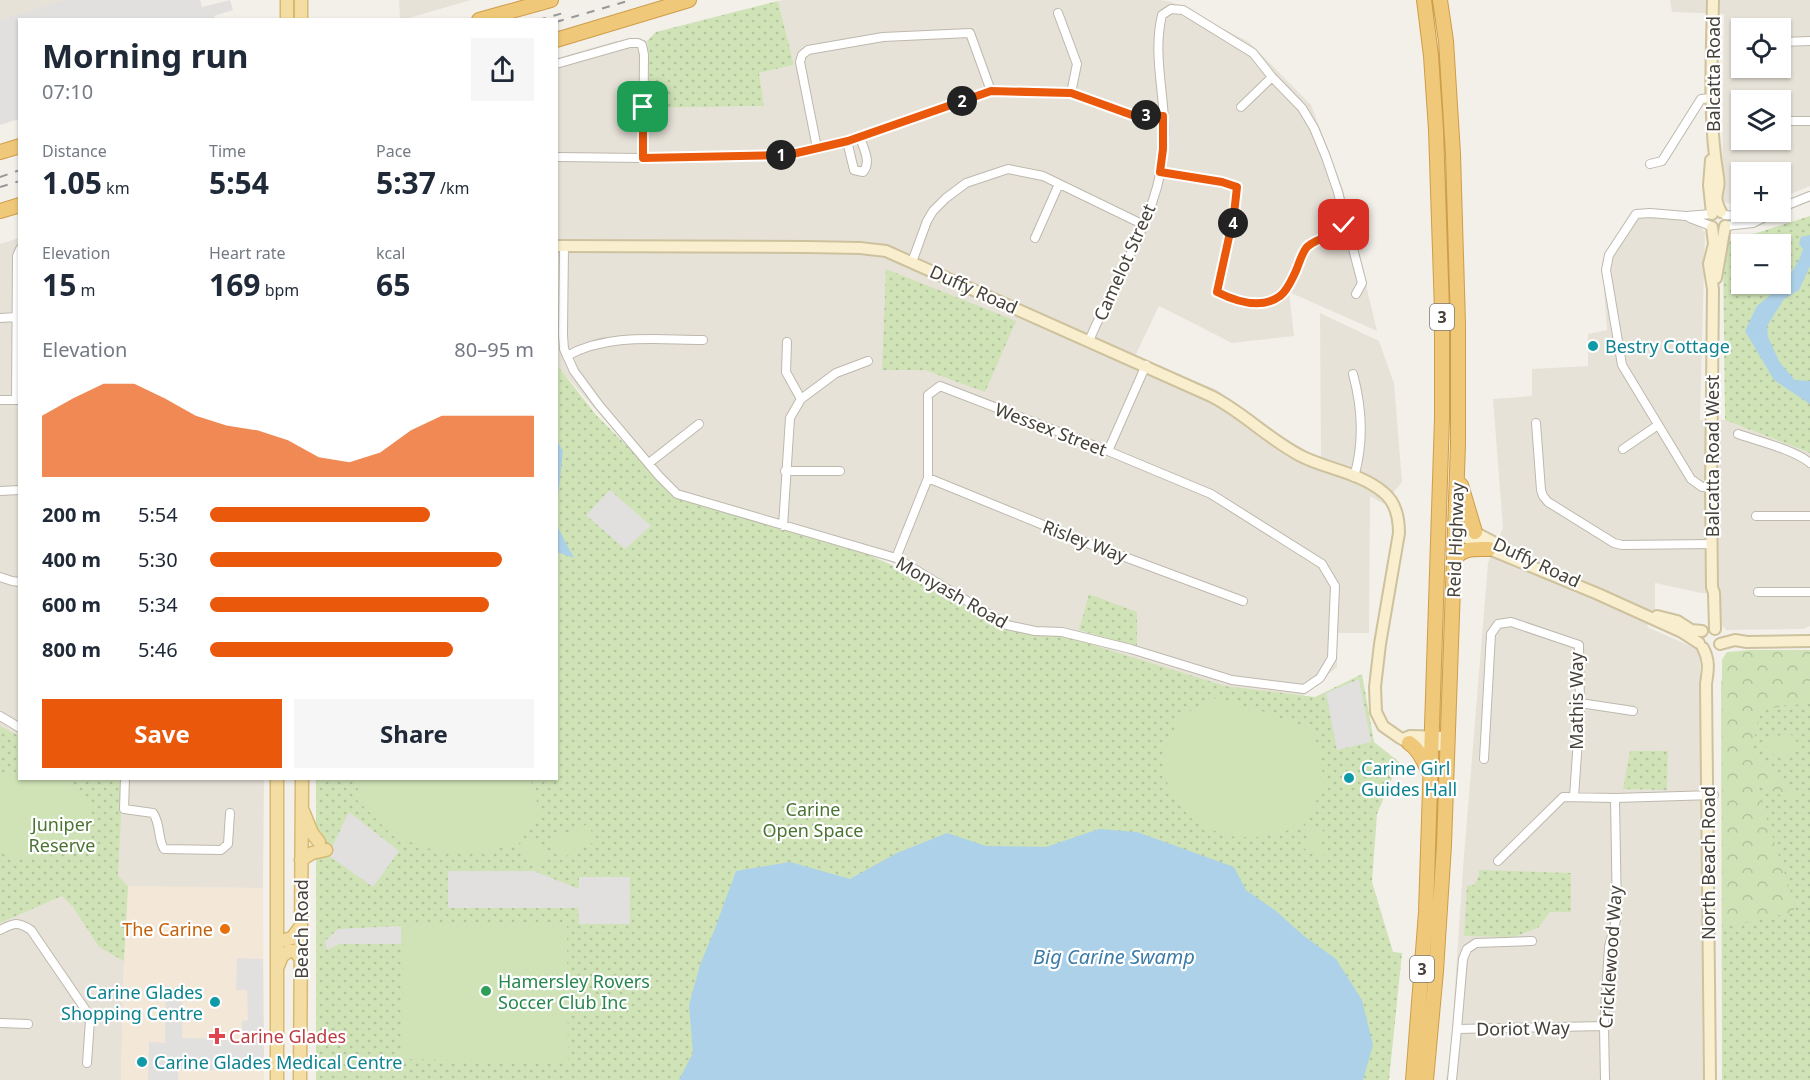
<!DOCTYPE html>
<meta charset="utf-8">
<style>
body{margin:0;font-family:"Noto Sans",sans-serif;background:#f6f6f7;color:#1f2937;height:100vh;display:flex;flex-direction:column;font-size:22px;white-space:nowrap}
*{box-sizing:border-box;margin:0}
p{font-size:20px;color:#747a83}
.icon{flex:none;width:33px;height:33px;fill:none;stroke:currentColor;stroke-width:2;stroke-linecap:round;stroke-linejoin:round}
.map{position:relative;flex:1;overflow:hidden}
.details{position:absolute;left:18px;top:18px;width:540px;height:762px;display:flex;flex-direction:column;background:#fff;border-radius:0px;box-shadow:0 2px 4px #0004}
.details>*{flex:none}
.tools{position:absolute;left:1731px;top:18px;display:grid;gap:12px}
.tools a{display:grid;place-items:center;width:60px;height:60px;border-radius:0px;background:#fff;box-shadow:0 2px 4px #0004;font-size:30px}
.pin{position:absolute;display:grid;place-items:center;width:51px;height:51px;color:#fff;margin:-26px;border-radius:12px;box-shadow:0 3px 9px #0006}
.km{position:absolute;width:30px;height:30px;margin:-15px;border-radius:50%;background:#222;color:#fff;font-size:16px;line-height:30px;text-align:center}
.round{display:grid;place-items:center;flex:none;width:63px;height:63px;border-radius:0px;background:#f6f6f7}
.overview{display:flex;align-items:center;justify-content:space-between;height:102px;padding:0 24px}
h1{font-size:33px;font-weight:700;line-height:45px}
.figures{display:grid;grid-template-columns:repeat(3,1fr);gap:9px;height:102px;padding:6px 24px}
.figures div{display:grid;align-content:center}
.figures b{font-size:30px;font-weight:700}
.figures small{font-size:16px;font-weight:400}
.figures p{font-size:16px}
.chart{height:168px;padding:12px 24px}
.chart p{display:flex;justify-content:space-between}
.chart svg{width:100%;height:108px;margin-top:6px;fill:#ea580c;opacity:.7}
.button{display:flex;gap:12px;margin-top:auto;padding:12px 24px}
.button a{flex:1;height:69px;border-radius:0px;background:#ea580c;color:#fff;font-size:24px;font-weight:700;line-height:69px;text-align:center}
.button a+a{background:#f6f6f7;color:#1f2937}
ul{padding:0 24px;list-style:none;font-size:20px}
li{display:grid;grid-template-columns:96px 72px 1fr;align-items:center;height:45px}
li i{height:15px;border-radius:8px;background:#ea580c}
.map>svg:first-child{display:block}
.residential{fill:#e7e2d8;fill-rule:evenodd}
.commercial{fill:#f3e7d7}
.grass{fill:url(#grass-dots);fill-rule:evenodd}
.forest{fill:url(#forest-crowns)}
.garden{fill:#cfe3b7}
.parking{fill:#e2e0de}
.water{fill:#add1e9}
.lines{fill:none;stroke-linecap:round;stroke-linejoin:round}
.street-casing{stroke:#beb8ad;stroke-width:10}
.secondary-casing{stroke:#cec29e;stroke-width:14}
.primary-casing{stroke:#d8b973;stroke-width:15}
.highway-casing{stroke:#ce9d49;stroke-width:16}
.street{stroke:#fff;stroke-width:8}
.secondary{stroke:#f9efce;stroke-width:10}
.primary{stroke:#f4dda2;stroke-width:12}
.highway{stroke:#efc879;stroke-width:14}
.rail{stroke:#989898;stroke-width:2;stroke-dasharray:8 8;stroke-linecap:butt}
.route-casing{stroke:#fff;stroke-width:12}
.route{stroke:#ea580c;stroke-width:8}
.culture-dot{fill:#0f9aa8;stroke:#fff;stroke-width:2}
.food-dot{fill:#e8710a;stroke:#fff;stroke-width:2}
.leisure-dot{fill:#2e9e5b;stroke:#fff;stroke-width:2}
.health-dot{fill:#e0444e;stroke:#fff;stroke-width:2}
.labels{text-anchor:middle;dominant-baseline:central;stroke-width:4.5;stroke-linejoin:round;paint-order:stroke}
.shield{fill:#fff;stroke:#7e7a74;stroke-width:1.5}
.shield-label{font-size:16px;font-weight:bold;fill:#464139}
.street-label{font-size:18px;fill:#464139;stroke:#fff}
.culture-label{font-size:18px;fill:#0d838f;stroke:#fff;text-anchor:start}
.park-label{font-size:18px;fill:#4a7331;stroke:#fff}
.food-label{font-size:18px;fill:#c56008;stroke:#fff;text-anchor:end}
.leisure-label{font-size:18px;fill:#27864d;stroke:#fff;text-anchor:start}
.health-label{font-size:18px;fill:#be3a42;stroke:#fff;text-anchor:start}
.water-label{font-size:20px;font-style:italic;fill:#3c7ba8;stroke:#fff}
</style>
<div class="map">
<svg width="1810" height="1080" viewBox="0 0 1810 1080">
<defs>
<pattern id="grass-dots" width="8" height="8" patternUnits="userSpaceOnUse" patternTransform="scale(1.5)"><rect width="8" height="8" fill="#cfe3b7"/><path d="M2 2h.1M6 6h.1" fill="none" stroke="#b3c49e" stroke-width="1.8" stroke-linecap="round"/></pattern>
<pattern id="forest-crowns" width="20" height="18" patternUnits="userSpaceOnUse" patternTransform="scale(1.5)"><rect width="20" height="18" fill="#cfe3b7"/><path d="M2 6a3 3 0 1 1 6 0M12 15a3 3 0 1 1 6 0" fill="none" stroke="#b3c49e"/></pattern>
</defs>
<rect width="100%" height="100%" fill="#f3f0ea"/>
<!-- residential -->
<path class="residential" d="M 0,0 L 66,0 L 0,21 Z
M 399,0 L 471,0 L 402,20 L 400,19 Z
M 784,0 L 1161,0 L 1172,2 L 1249,42 L 1311,105 L 1343,189 L 1377,331 L 1289,292 L 1294,336 L 1232,343 L 1159,306 L 1135,356 L 1217,390 L 1266,427 L 1321,459 L 1320,313 L 1379,341 L 1394,383 L 1402,482 L 1384,504 L 1370,496 L 1369,633 L 1337,633 L 1337,667 L 1302,697 L 1230,690 L 1008,637 L 894,563 L 841,546 L 675,499 L 557,366 L 557,58 L 616,41 L 648,40 L 650,108 L 763,106 L 759,73 L 794,65 L 778,1 Z
M 1670,0 L 1810,0 L 1810,186 L 1781,198 L 1780,172 L 1742,172 L 1741,204 L 1726,203 L 1722,200 L 1724,14 L 1672,12 ZM 1742,28 L 1780,28 L 1780,68 L 1742,68 ZM 1742,100 L 1780,100 L 1780,140 L 1742,140 Z
M 1640,216 L 1683,219 L 1694,221 L 1705,232 L 1700,420 L 1725,420 L 1810,453 L 1810,626 L 1804,629 L 1726,630 L 1721,624 L 1721,593 L 1701,593 L 1655,583 L 1655,609 L 1647,627 L 1697,649 L 1700,657 L 1703,1080 L 1446,1080 L 1451,1046 L 1463,868 L 1488,563 L 1503,528 L 1493,399 L 1532,396 L 1532,369 L 1588,366 L 1588,334 L 1607,330 L 1602,263 L 1636,218 Z
M 19,238 L 20,778 L 264,779 L 263,888 L 128,887 L 124,961 L 121,1080 L 0,1080 L 0,244 Z"/>
<!-- commercial -->
<path class="commercial" d="M 128,886 L 263,888 L 264,1080 L 121,1080 L 124,961 Z"/>
<!-- grass -->
<path class="grass" d="M 778,1 L 794,65 L 759,73 L 764,106 L 649,108 L 648,40 L 656,32 Z
M 1810,216 L 1810,453 L 1725,420 L 1723,255 L 1728,242 ZM 1742,244 L 1780,244 L 1780,284 L 1742,284 Z
M 886,269 L 1016,321 L 985,392 L 925,370 L 882,370 Z
M 557,365 L 596,415 L 678,497 L 849,546 L 896,567 L 1009,631 L 1061,635 L 1225,686 L 1315,697 L 1362,674 L 1374,742 L 1399,762 L 1377,814 L 1372,882 L 1393,952 L 1402,953 L 1389,1080 L 316,1080 L 316,779 L 556,778 Z
M 1089,594 L 1137,612 L 1137,647 L 1079,630 Z
M 1750,650 L 1810,650 L 1810,1080 L 1722,1080 L 1721,681 Z
M 0,726 L 19,736 L 20,778 L 123,779 L 118,876 L 128,886 L 124,961 L 99,947 L 73,907 L 62,896 L 0,923 Z
M 1630,751 L 1668,751 L 1667,790 L 1623,789 Z
M 1479,870 L 1571,873 L 1571,912 L 1550,912 L 1538,928 L 1513,937 L 1464,936 L 1467,886 L 1474,885 L 1479,876 Z"/>
<!-- forest -->
<path class="forest" d="M 1750,650 L 1810,650 L 1810,704 L 1786,705 L 1761,711 L 1752,748 L 1756,759 L 1799,792 L 1789,800 L 1759,783 L 1759,795 L 1794,902 L 1794,912 L 1722,928 L 1722,660 L 1727,652 Z"/>
<!-- garden -->
<path class="garden" d="M 1213,698 L 1265,712 L 1314,731 L 1325,783 L 1312,810 L 1289,830 L 1261,837 L 1235,837 L 1215,831 L 1189,817 L 1161,773 L 1166,744 L 1181,716 Z
M 1774,732 L 1779,736 L 1789,732 L 1798,743 L 1797,750 C 1785,757 1778,757 1766,751 L 1766,741 Z
M 12,774 L 19,775 L 20,778 L 55,779 L 71,784 L 87,798 L 91,820 L 80,843 L 54,855 L 16,860 L 0,852 L 0,781 Z
M 360,779 L 530,779 L 540,812 L 518,845 L 472,853 L 439,852 L 393,836 L 356,799 Z
M 1308,821 L 1326,833 L 1319,843 L 1328,850 L 1320,860 L 1301,846 L 1308,836 L 1301,831 Z
M 588,824 L 596,841 L 560,859 L 550,840 Z
M 530,838 L 547,853 L 536,866 L 518,851 Z
M 567,922 L 568,1062 L 403,1059 L 404,923 Z"/>
<!-- parking -->
<path class="parking" d="M 66,0 L 200,0 L 202,7 L 230,0 L 233,10 L 214,16 L 215,20 L 20,20 L 19,119 L 0,125 L 0,20 Z
M 610,490 L 651,526 L 625,549 L 586,515 Z
M 1359,679 L 1371,742 L 1337,750 L 1326,693 Z
M 349,812 L 399,851 L 373,887 L 328,855 Z
M 448,871 L 534,871 L 579,889 L 579,877 L 630,877 L 630,924 L 579,924 L 578,908 L 448,908 Z
M 401,926 L 401,944 L 339,944 L 327,950 L 325,941 L 338,929 Z
M 237,958 L 263,959 L 264,1060 L 217,1070 L 178,1071 L 178,1080 L 148,1080 L 149,1042 L 165,1043 L 166,986 L 183,990 L 182,1038 L 241,1039 L 242,1021 L 248,1020 L 247,990 L 236,990 Z"/>
<!-- water -->
<path class="water" d="M 1810,235 L 1810,266 L 1799,290 L 1784,299 L 1767,326 L 1768,337 L 1780,363 L 1795,380 L 1810,381 L 1810,404 L 1774,380 L 1745,331 L 1757,306 L 1785,283 L 1799,260 L 1803,249 L 1799,244 L 1801,237 Z
M 557,441 L 563,451 L 557,505 Z
M 556,526 L 557,526 L 574,558 L 557,552 Z
M 1099,829 L 1137,832 L 1234,867 L 1246,890 L 1276,911 L 1304,936 L 1336,959 L 1362,1000 L 1373,1045 L 1363,1080 L 679,1080 L 693,1053 L 689,1005 L 700,965 L 714,931 L 736,871 L 790,862 L 850,879 L 897,853 L 947,833 L 986,846 L 1046,847 Z"/>
<g class="lines">
<defs>
<path id="street" d="M 1058,13 L 1077,64 L 1071,93
M 1780,42 L 1810,41
M 556,64 L 630,43 L 638,43 L 642,45 L 644,55 L 643,158
M 1241,107 L 1272,77
M 1780,121 L 1810,121
M 847,141 L 854,170 L 863,172 C 872,162 863,148 860,137
M 817,148 L 800,62 L 802,55 L 808,50 L 883,37 L 970,33 L 991,91
M 556,157 L 643,158 L 788,155 L 847,141 L 991,91 L 1071,93 L 1132,115 L 1163,116
M 1650,164 L 1662,161 L 1701,99 L 1712,98
M 1780,208 L 1810,196
M 1725,215 L 1761,218
M 1690,218 L 1711,226
M 1725,226 L 1753,223 L 1775,212
M 1341,231 L 1350,237 L 1362,283 L 1356,294
M 1035,238 L 1059,184
M 564,246 L 563,335 L 564,349 L 574,371 L 599,405 L 659,476 L 677,494 L 896,558 L 1007,625 L 1035,631 L 1062,632 L 1131,649 L 1232,680 L 1304,689 L 1320,678 L 1332,658 L 1335,586 L 1322,564 L 1211,494 L 1108,451 L 940,386 L 928,395 L 928,478 L 896,558
M 912,262 L 927,221 L 933,211 L 946,198 L 966,183 L 1008,169 L 1043,176 L 1144,225
M 0,318 L 17,317
M 1089,341 C 1110,290 1142,241 1157,187 C 1160,176 1162,163 1163,151 C 1169,105 1151,60 1162,15 L 1171,9 L 1183,10 L 1253,53 L 1272,77 L 1302,108 L 1314,128 L 1326,157 L 1338,192 L 1344,217 L 1344,225 L 1341,231 C 1331,236 1315,239 1307,247 C 1301,254 1299,265 1295,273 C 1291,281 1287,291 1280,296 C 1262,310 1235,301 1217,292 L 1234,214 L 1237,187 L 1222,182 L 1160,172
M 787,342 L 786,372 L 801,399
M 567,356 C 608,333 658,340 703,340
M 1353,374 C 1362,407 1364,443 1354,477
M 0,400 L 20,400
M 16,400 L 17,256 L 20,249
M 1536,423 L 1541,490 L 1543,496 L 1548,502 L 1614,543 L 1622,545 L 1712,544
M 1738,434 C 1758,441 1795,450 1810,463
M 1623,449 L 1658,425
M 1108,451 L 1146,365
M 649,463 L 699,424
M 785,471 L 840,471
M 928,478 L 1090,544 L 1243,601
M 1711,487 L 1702,487 L 1691,479 L 1622,365 L 1606,270 L 1609,255 L 1636,214 L 1650,213 L 1686,216 L 1712,214
M 0,491 L 20,490
M 1756,516 L 1810,516
M 783,526 L 790,418 L 801,399 L 836,373 L 868,361
M 0,577 L 12,581 L 20,582
M 1758,592 L 1810,592
M 1580,703 L 1633,711
M 0,716 L 20,728
M 1484,759 L 1491,634 L 1498,624 L 1511,622 L 1579,645 L 1580,710 L 1574,797
M 125,778 L 124,809 L 153,813 C 161,824 157,837 164,849 L 221,850 L 228,844 L 230,813
M 1498,861 L 1563,797 L 1615,798 L 1714,795
M 0,930 C 14,923 17,921 31,930 L 85,1009 L 90,1020 L 87,1063
M 0,1023 L 28,1024
M 1457,1029 L 1463,959 L 1467,949 L 1476,943 L 1532,941
M 1452,1080 L 1457,1029 L 1604,1026
M 1605,1080 L 1604,1026 L 1609,947 L 1617,916 L 1615,798"/>
<path id="secondary" d="M 1713,0 C 1712,59 1708,119 1718,177 C 1721,193 1711,193 1721,212
M 1711,160 L 1709,185 L 1712,214
M 1712,227 L 1714,244 L 1709,264 L 1713,289 L 1711,487 L 1712,587 L 1714,593 L 1715,629
M 556,246 L 807,247 L 860,248 L 886,251 L 1211,396 C 1243,412 1267,438 1299,455 C 1325,469 1359,472 1383,492 C 1396,502 1399,517 1399,533 L 1380,644 L 1375,687 L 1376,712 L 1383,726 L 1400,738 L 1409,743 L 1448,746
M 1716,278 L 1725,226
M 1455,528 L 1463,536 L 1489,549 L 1598,594 L 1682,632 L 1699,643
M 1455,528 L 1466,528 L 1501,546
M 1657,616 L 1677,621 L 1691,630 L 1702,631
M 1720,644 L 1735,640 L 1747,642 L 1810,641
M 1703,648 C 1710,661 1708,670 1706,684 L 1710,1080
M 1403,739 L 1410,736 L 1448,737"/>
<path id="primary" d="M 301,0 L 301,20
M 287,20 L 287,0
M 303,811 L 312,833 L 319,842
M 301,860 L 312,853 L 326,850
M 277,942 L 292,938 L 301,926
M 278,966 L 282,956 L 289,951 L 295,951 L 301,959
M 277,1080 L 277,778
M 300,1080 L 302,778"/>
<path id="highway" d="M 479,20 L 551,0
M 556,40 L 689,0
M 0,152 L 20,146
M 0,211 L 20,205
M 1461,485 L 1475,532
M 1454,561 C 1461,547 1476,549 1489,549
M 1409,743 C 1420,750 1424,763 1430,774
M 1413,1080 L 1426,912 L 1442,418 L 1442,311 L 1436,130 L 1431,56 L 1424,0
M 1426,1080 L 1436,971 L 1444,845 L 1458,444 L 1458,324 L 1453,154 L 1446,41 L 1440,0"/>
</defs>
<!-- street casing -->
<use href="#street" class="street-casing"/>
<!-- secondary casing -->
<use href="#secondary" class="secondary-casing"/>
<!-- primary casing -->
<use href="#primary" class="primary-casing"/>
<!-- highway casing -->
<use href="#highway" class="highway-casing"/>
<!-- street -->
<use href="#street" class="street"/>
<!-- secondary -->
<use href="#secondary" class="secondary"/>
<!-- primary -->
<use href="#primary" class="primary"/>
<!-- highway -->
<use href="#highway" class="highway"/>
<!-- rail -->
<path class="rail" d="M 538,20 L 567,12
M 556,22 L 631,0
M 0,177 L 20,170
M 0,187 L 20,181"/>
</g>
<g class="lines">
<defs>
<path id="route" d="M 643,107 L 643,158 L 788,155 L 848,141 L 991,91 L 1071,93 L 1132,115 L 1163,116 L 1163,149 L 1160,172 L 1222,182 L 1237,187 L 1234,214 L 1217,292 C 1235,301 1261,310 1280,296 C 1287,291 1291,281 1295,273 C 1299,265 1301,254 1307,247 C 1315,239 1331,236 1341,231 L 1344,225"/>
</defs>
<!-- route casing -->
<use href="#route" class="route-casing"/>
<!-- route -->
<use href="#route" class="route"/>
</g>
<!-- markers -->
<g class="culture-dot">
<circle cx="1593" cy="346" r="6"/>
<circle cx="1349" cy="778" r="6"/>
<circle cx="215" cy="1002" r="6"/>
<circle cx="142" cy="1062" r="6"/>
</g>
<circle class="food-dot" cx="225" cy="929" r="6"/>
<circle class="leisure-dot" cx="486" cy="991" r="6"/>
<path class="health-dot" d="M214 1027h6v6h6v6h-6v6h-6v-6h-6v-6h6z"/>
<g class="labels">
<!-- shield labels -->
<g class="shield">
<rect x="1430" y="304" width="24" height="26" rx="4.5"/>
<rect x="1410" y="956" width="24" height="26" rx="4.5"/>
</g>
<g class="shield-label">
<text x="1442" y="317">3</text>
<text x="1422" y="969">3</text>
</g>
<!-- street labels -->
<g class="street-label">
<text transform="translate(1713 74) rotate(-90)">Balcatta Road</text>
<text transform="translate(1124 262) rotate(-66)">Camelot Street</text>
<text transform="translate(974 289) rotate(24)">Duffy Road</text>
<text transform="translate(1051 429) rotate(21)">Wessex Street</text>
<text transform="translate(1712 456) rotate(-90)">Balcatta Road West</text>
<text transform="translate(1455 540) rotate(-88)">Reid Highway</text>
<text transform="translate(1085 541) rotate(21)">Risley Way</text>
<text transform="translate(1537 562) rotate(25)">Duffy Road</text>
<text transform="translate(952 592) rotate(30)">Monyash Road</text>
<text transform="translate(1576 701) rotate(-90)">Mathis Way</text>
<text transform="translate(1708 863) rotate(-90)">North Beach Road</text>
<text transform="translate(301 929) rotate(-90)">Beach Road</text>
<text transform="translate(1610 957) rotate(-86)">Cricklewood Way</text>
<text transform="translate(1523 1028) rotate(-1)">Doriot Way</text>
</g>
<!-- culture labels -->
<g class="culture-label">
<text x="1605" y="346">Bestry Cottage</text>
<text x="1361" y="768">Carine Girl<tspan x="1361" dy="21">Guides Hall</tspan></text>
<text x="203" y="992" text-anchor="end">Carine Glades<tspan x="203" dy="21">Shopping Centre</tspan></text>
<text x="154" y="1062">Carine Glades Medical Centre</text>
</g>
<!-- park labels -->
<g class="park-label">
<text x="813" y="809">Carine<tspan x="813" dy="21">Open Space</tspan></text>
<text x="62" y="824">Juniper<tspan x="62" dy="21">Reserve</tspan></text>
</g>
<!-- food labels -->
<g class="food-label">
<text x="213" y="929">The Carine</text>
</g>
<!-- leisure labels -->
<g class="leisure-label">
<text x="498" y="981">Hamersley Rovers<tspan x="498" dy="21">Soccer Club Inc</tspan></text>
</g>
<!-- health labels -->
<g class="health-label">
<text x="229" y="1036">Carine Glades</text>
</g>
<!-- water labels -->
<g class="water-label">
<text x="1114" y="956">Big Carine Swamp</text>
</g>
</g>
</svg>
<div class="tools">
<a><svg class="icon" aria-label="locate" viewBox="0 0 24 24"><circle cx="12" cy="12" r="6"/><path d="M12 2v4M12 18v4M2 12h4M18 12h4"/></svg></a>
<a><svg class="icon" aria-label="layers" viewBox="0 0 24 24"><path d="M12 4l9 5-9 5-9-5zM3 14l9 5 9-5"/></svg></a>
<a>+</a>
<a>−</a>
</div>
<div class="pin" style="left:643px;top:107px;background:#1e9e55"><svg class="icon" aria-label="arrive" viewBox="0 0 24 24"><path d="M6 21V4h12l-3 4 3 4H6"/></svg></div>
<div class="pin" style="left:1344px;top:225px;background:#d93025"><svg class="icon" aria-label="check" viewBox="0 0 24 24"><path d="M5 12l5 5 9-10"/></svg></div>
<b class="km" style="left:781px;top:155px">1</b>
<b class="km" style="left:962px;top:101px">2</b>
<b class="km" style="left:1146px;top:115px">3</b>
<b class="km" style="left:1233px;top:223px">4</b>
<section class="details">
<div class="overview"><div><h1>Morning run</h1><p>07:10</p></div><a class="round"><svg class="icon" aria-label="share" viewBox="0 0 24 24"><path d="M12 15V3M7 8l5-5 5 5M5 13v7h14v-7"/></svg></a></div>
<div class="figures">
<div><p>Distance</p><b>1.05<small> km</small></b></div>
<div><p>Time</p><b>5:54</b></div>
<div><p>Pace</p><b>5:37<small> /km</small></b></div>
</div>
<div class="figures">
<div><p>Elevation</p><b>15<small> m</small></b></div>
<div><p>Heart rate</p><b>169<small> bpm</small></b></div>
<div><p>kcal</p><b>65</b></div>
</div>
<div class="chart"><p><span>Elevation</span>80–95 m</p>
<svg viewBox="0 0 160 44" preserveAspectRatio="none"><path d="M0 44V19L10 12L20 6L30 6L40 12L50 19L60 23L70 25L80 29L90 36L100 38L110 34L120 25L130 19L140 19L150 19L160 19V44z"/></svg>
</div>
<ul>
<li><b>200 m</b>5:54<i style="width:68%"></i></li>
<li><b>400 m</b>5:30<i style="width:90%"></i></li>
<li><b>600 m</b>5:34<i style="width:86%"></i></li>
<li><b>800 m</b>5:46<i style="width:75%"></i></li>
</ul>
<div class="button"><a>Save</a><a>Share</a></div>
</section>
</div>
